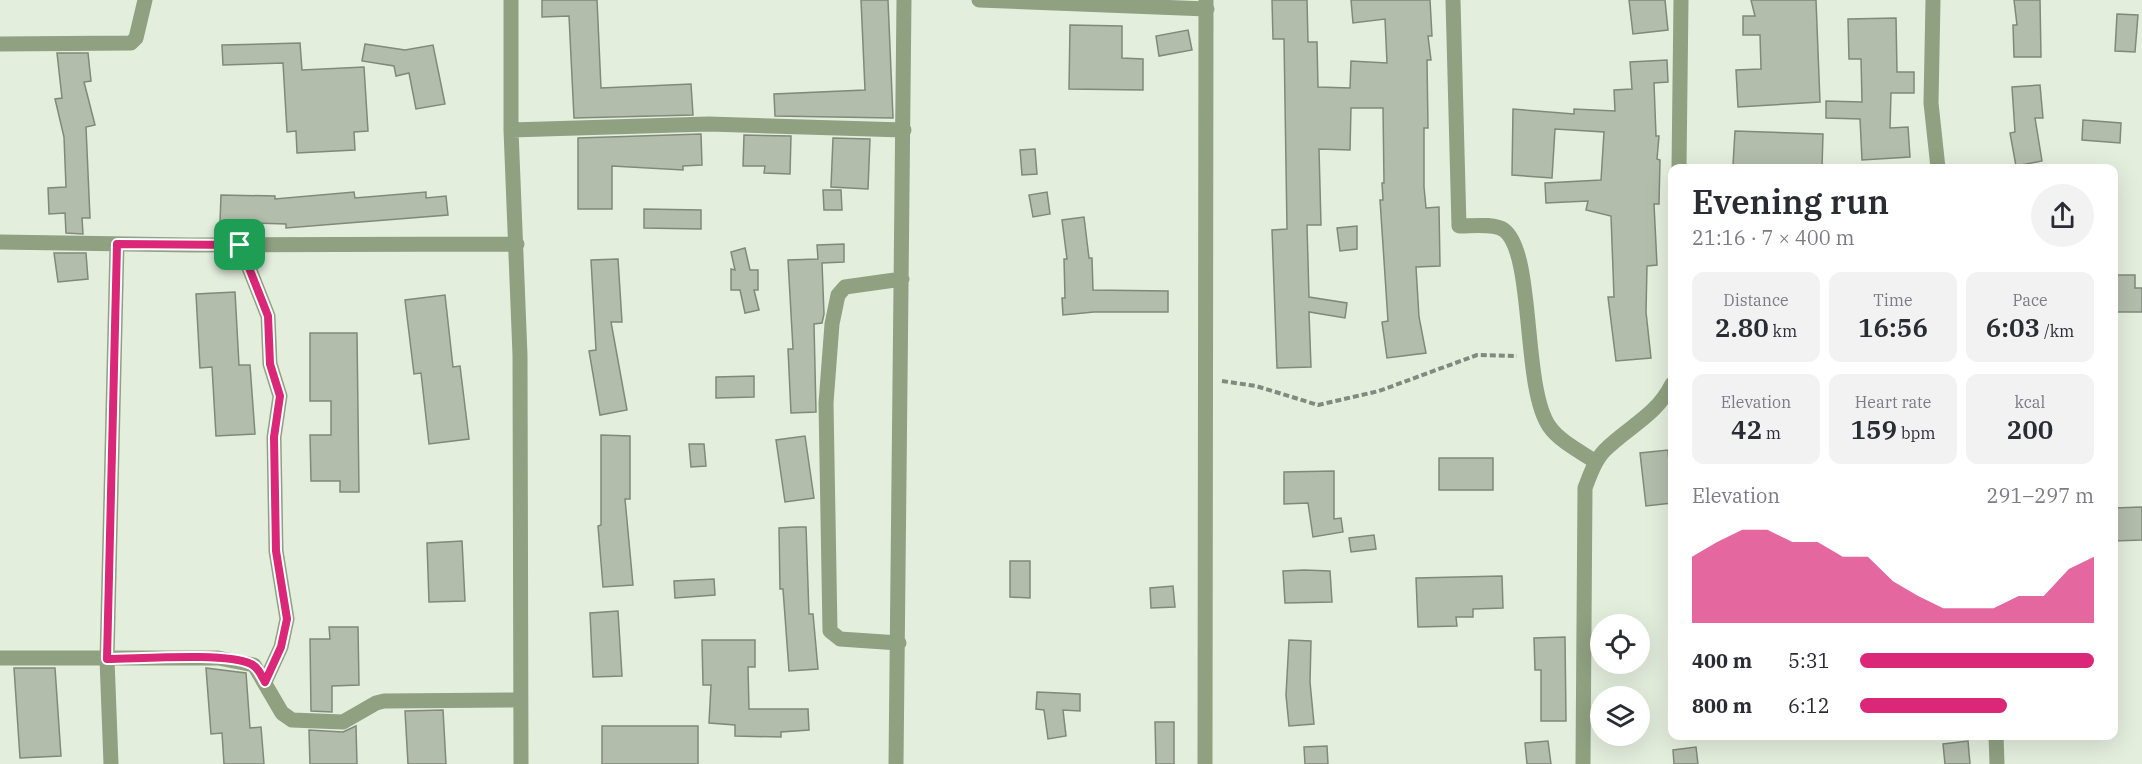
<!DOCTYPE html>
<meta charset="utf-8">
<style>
body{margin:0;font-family:"IBM Plex Serif",serif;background:#f2f2f3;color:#2b2b33;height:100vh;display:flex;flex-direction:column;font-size:22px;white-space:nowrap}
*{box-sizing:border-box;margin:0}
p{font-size:20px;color:#7c7c81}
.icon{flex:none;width:33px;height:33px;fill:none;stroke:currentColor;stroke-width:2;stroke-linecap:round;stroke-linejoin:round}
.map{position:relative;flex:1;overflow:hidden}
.drawer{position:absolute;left:1668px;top:164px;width:450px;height:576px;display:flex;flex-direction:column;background:#fff;border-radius:12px;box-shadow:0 6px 24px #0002}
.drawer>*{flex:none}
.tools{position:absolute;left:1590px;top:614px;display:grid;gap:12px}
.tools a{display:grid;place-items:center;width:60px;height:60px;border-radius:50%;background:#fff;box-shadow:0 6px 24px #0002;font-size:30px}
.pin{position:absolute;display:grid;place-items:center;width:51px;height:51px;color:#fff;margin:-26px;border-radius:12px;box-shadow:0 3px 9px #0006}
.round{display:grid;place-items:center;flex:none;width:63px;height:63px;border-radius:32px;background:#f2f2f3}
.head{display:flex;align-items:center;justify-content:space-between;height:102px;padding:0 24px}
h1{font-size:33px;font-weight:600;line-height:45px}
.metrics{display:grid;grid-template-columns:repeat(3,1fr);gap:9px;height:102px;padding:6px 24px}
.metrics div{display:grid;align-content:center;border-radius:12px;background:#f2f2f3;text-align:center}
.metrics b{font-size:26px;font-weight:600}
.metrics small{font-size:16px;font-weight:400}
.metrics p{font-size:16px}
.chart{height:168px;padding:12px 24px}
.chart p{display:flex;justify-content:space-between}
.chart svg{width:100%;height:108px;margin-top:6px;fill:#db2777;opacity:.7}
ul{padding:0 24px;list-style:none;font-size:20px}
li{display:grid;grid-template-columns:96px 72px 1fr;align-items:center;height:45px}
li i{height:15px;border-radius:8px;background:#db2777}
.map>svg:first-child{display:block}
.building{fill:#b3bdac;stroke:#81897a;stroke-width:1.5}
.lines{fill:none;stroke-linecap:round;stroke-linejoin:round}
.path{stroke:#82897e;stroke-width:4;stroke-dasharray:6 3;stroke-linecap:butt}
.minor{stroke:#8fa181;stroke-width:15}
.route-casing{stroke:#fff;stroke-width:12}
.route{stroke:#db2777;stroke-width:8}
</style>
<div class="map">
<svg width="2142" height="764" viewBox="0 0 2142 764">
<rect width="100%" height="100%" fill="#e4eedd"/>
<!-- building -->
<path class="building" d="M 542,0 L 597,0 L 601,88 L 691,84 L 693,115 L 574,118 L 569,16 L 542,17 Z
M 861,0 L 888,0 L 893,118 L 775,116 L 774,94 L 865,90 Z
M 1272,0 L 1307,0 L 1308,42 L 1317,42 L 1318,87 L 1350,88 L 1351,61 L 1387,63 L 1385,19 L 1353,23 L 1351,0 L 1430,0 L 1432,36 L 1428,36 L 1431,60 L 1427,60 L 1428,128 L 1424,128 L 1424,187 L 1426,208 L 1439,207 L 1440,266 L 1416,267 L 1419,317 L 1426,353 L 1387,358 L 1382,322 L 1388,321 L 1380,200 L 1383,200 L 1382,183 L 1384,183 L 1383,108 L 1351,108 L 1350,150 L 1319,149 L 1321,225 L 1307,225 L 1309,297 L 1347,303 L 1345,318 L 1309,312 L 1311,367 L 1277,368 L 1272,230 L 1287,229 L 1284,39 L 1273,39 Z
M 1629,0 L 1665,0 L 1668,30 L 1633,34 Z
M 1751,0 L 1816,0 L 1820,102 L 1738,107 L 1736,70 L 1761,69 L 1760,35 L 1743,35 L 1743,16 L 1755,16 Z
M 2014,0 L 2040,0 L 2041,57 L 2014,57 L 2013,25 L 2017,25 Z
M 2117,14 L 2138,15 L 2135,52 L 2115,51 Z
M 1896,18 L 1897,72 L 1914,72 L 1914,93 L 1891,93 L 1890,128 L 1908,127 L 1910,157 L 1862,160 L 1860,119 L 1826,118 L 1826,101 L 1862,102 L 1861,59 L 1849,59 L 1848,19 Z
M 1070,25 L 1122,26 L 1122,58 L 1143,59 L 1143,90 L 1069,89 Z
M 1188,30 L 1192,50 L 1159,56 L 1156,36 Z
M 300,43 L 302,70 L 364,67 L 368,131 L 354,132 L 355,150 L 297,153 L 296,131 L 287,132 L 283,63 L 223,65 L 222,45 Z
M 365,44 L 405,50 L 433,45 L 445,104 L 416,109 L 409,73 L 396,76 L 394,66 L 362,61 Z
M 57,53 L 88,53 L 91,81 L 84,82 L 95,125 L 86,127 L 90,218 L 82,218 L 83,234 L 66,233 L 65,213 L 49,214 L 48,188 L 66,187 L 64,137 L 55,99 L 62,98 Z
M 1667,60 L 1668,82 L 1654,83 L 1656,136 L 1659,136 L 1657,159 L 1660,160 L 1659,204 L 1654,204 L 1657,265 L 1647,266 L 1646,312 L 1651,358 L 1616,361 L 1608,297 L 1614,297 L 1611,216 L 1586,210 L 1588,201 L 1546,203 L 1545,183 L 1601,180 L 1604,132 L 1555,129 L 1552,178 L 1512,175 L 1513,109 L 1574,114 L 1574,109 L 1615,111 L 1614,90 L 1632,89 L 1630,62 Z
M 2040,85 L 2043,118 L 2035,118 L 2042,161 L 2016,166 L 2010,133 L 2015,132 L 2012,87 Z
M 2083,120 L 2121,123 L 2120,143 L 2082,140 Z
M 1735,131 L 1823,134 L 1822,168 L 1733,165 Z
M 701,134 L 702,165 L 683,166 L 683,170 L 612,166 L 612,209 L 578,209 L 578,138 Z
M 744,135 L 791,136 L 790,174 L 764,173 L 765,166 L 743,166 Z
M 833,138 L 870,139 L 868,189 L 831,187 Z
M 1035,149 L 1037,174 L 1022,175 L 1020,150 Z
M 823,190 L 841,190 L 842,210 L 824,210 Z
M 354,192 L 355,198 L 426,192 L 426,198 L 446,196 L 448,215 L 286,228 L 286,224 L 220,222 L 221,195 L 275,196 L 275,199 Z
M 1047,192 L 1050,214 L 1033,217 L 1029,195 Z
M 644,209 L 701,210 L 701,229 L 644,228 Z
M 1084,217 L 1089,258 L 1092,258 L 1093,290 L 1168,291 L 1168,312 L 1094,312 L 1063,315 L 1062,298 L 1065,298 L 1064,259 L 1067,259 L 1062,220 Z
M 1357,226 L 1357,249 L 1340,251 L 1337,228 Z
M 844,244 L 844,262 L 822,263 L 824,314 L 822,323 L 814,324 L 816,412 L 791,413 L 788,349 L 793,349 L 788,260 L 818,259 L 817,245 Z
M 745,248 L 750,270 L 758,270 L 758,290 L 754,290 L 759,310 L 745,313 L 740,290 L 731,290 L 731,269 L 735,270 L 731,252 Z
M 54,253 L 86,253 L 88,279 L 58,282 Z
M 618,259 L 622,322 L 611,322 L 627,410 L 600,415 L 589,351 L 596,350 L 591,260 Z
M 2114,275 L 2135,275 L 2135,288 L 2142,288 L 2142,312 L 2114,312 Z
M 235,292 L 239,365 L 250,365 L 255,434 L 216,436 L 212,367 L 200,368 L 196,294 Z
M 445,295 L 453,367 L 460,366 L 469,439 L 429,444 L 421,373 L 414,374 L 405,300 Z
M 310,333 L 357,333 L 359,492 L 340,492 L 340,481 L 311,481 L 310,435 L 331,435 L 331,401 L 310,401 Z
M 754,376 L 754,397 L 716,398 L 716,377 Z
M 601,435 L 630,436 L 630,499 L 625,499 L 633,585 L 603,587 L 598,526 L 601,525 Z
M 805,436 L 814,498 L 785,502 L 776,440 Z
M 689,444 L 704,444 L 706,466 L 691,467 Z
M 1668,450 L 1672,503 L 1646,506 L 1640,453 Z
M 1439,458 L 1493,458 L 1493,490 L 1439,490 Z
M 1334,471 L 1334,519 L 1341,518 L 1343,532 L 1313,537 L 1308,503 L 1284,504 L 1284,472 Z
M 2142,507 L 2142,540 L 2114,541 L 2114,508 Z
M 796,527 L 806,527 L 809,614 L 813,614 L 818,669 L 789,671 L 783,589 L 780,589 L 779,528 Z
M 1374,535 L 1376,549 L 1351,552 L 1349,538 Z
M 462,541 L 465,601 L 429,602 L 427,543 Z
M 1010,561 L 1030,561 L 1030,598 L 1010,597 Z
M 1304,570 L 1330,571 L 1332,602 L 1285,603 L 1283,571 Z
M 1502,576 L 1503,608 L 1473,609 L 1473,617 L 1456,617 L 1457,626 L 1418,627 L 1416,578 Z
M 714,579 L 715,595 L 675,598 L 674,581 Z
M 1173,586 L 1175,607 L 1151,608 L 1150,588 Z
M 618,611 L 622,676 L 593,677 L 590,613 Z
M 329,627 L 358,627 L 359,685 L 332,686 L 332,712 L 311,711 L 310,639 L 330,639 Z
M 1565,637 L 1566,721 L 1541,721 L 1541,670 L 1535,670 L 1534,638 Z
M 702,640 L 755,640 L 755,667 L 748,667 L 749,709 L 808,709 L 809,730 L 781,732 L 781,737 L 735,736 L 735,725 L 709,723 L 711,685 L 703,685 Z
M 1289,640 L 1311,641 L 1310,682 L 1314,724 L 1289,726 L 1286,695 Z
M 14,668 L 55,668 L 61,756 L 20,758 Z
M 206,668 L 246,673 L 250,728 L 261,727 L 264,764 L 224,764 L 222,733 L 211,734 Z
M 1037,692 L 1080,694 L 1080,711 L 1063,710 L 1066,736 L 1048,739 L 1044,710 L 1036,709 Z
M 443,710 L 446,764 L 408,764 L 405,711 Z
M 1155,722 L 1174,722 L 1174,764 L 1156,764 Z
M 356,726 L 357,764 L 310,764 L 309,730 L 343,732 Z
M 602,726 L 698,726 L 698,764 L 602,764 Z
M 1548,741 L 1551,764 L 1527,764 L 1525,743 Z
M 1968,741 L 1970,764 L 1945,764 L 1943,744 Z
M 1327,746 L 1328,764 L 1305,764 L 1304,747 Z
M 1696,747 L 1698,764 L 1674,764 L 1673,750 Z"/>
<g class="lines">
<!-- path -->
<path class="path" d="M 1222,381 L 1256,386 L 1318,405 L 1379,391 L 1477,355 L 1517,356"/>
<!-- minor -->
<path class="minor" d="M 511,0 L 511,130 L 520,355 L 521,764
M 979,0 L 1207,9
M 1453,0 L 1459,226 C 1472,226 1494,223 1504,230 C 1535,253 1522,386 1549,426 C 1559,441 1581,452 1596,462
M 1933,0 L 1931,103 L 1938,168
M 0,44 L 131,43 L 136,38 L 145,0
M 511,130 L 709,124 L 904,130
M 1679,168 L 1681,0
M 0,242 L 192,245 L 517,244
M 240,245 L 268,316 L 270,364 L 280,396 L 274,437 L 276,551 L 287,619 L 281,647 L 265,682
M 899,643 L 840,639 L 830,631 L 826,403 L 832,324 L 838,295 L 845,287 L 902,279
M 0,658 L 218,658 L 254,665 L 282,713 L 292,720 L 343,722 L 376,703 L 384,701 L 520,700
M 1996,735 L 1997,764
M 111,764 L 107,659 L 117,244
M 896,764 L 904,0
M 1205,764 L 1206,0
M 1583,764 L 1585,488 C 1590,475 1595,460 1605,450 C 1628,427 1657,415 1672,384"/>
</g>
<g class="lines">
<defs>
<path id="route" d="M 117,244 L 240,245 L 268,316 L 270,364 L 280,396 L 274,437 L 276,551 L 287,619 L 281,647 L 265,682 C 261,675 258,667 251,664 C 227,652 137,659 107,659 Z"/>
</defs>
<!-- route casing -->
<use href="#route" class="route-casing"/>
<!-- route -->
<use href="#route" class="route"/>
</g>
</svg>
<div class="tools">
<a><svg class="icon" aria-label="locate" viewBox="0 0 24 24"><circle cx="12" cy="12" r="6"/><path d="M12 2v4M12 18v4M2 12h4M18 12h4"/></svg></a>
<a><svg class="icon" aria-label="layers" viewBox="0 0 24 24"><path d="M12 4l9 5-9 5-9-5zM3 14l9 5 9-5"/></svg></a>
</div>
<div class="pin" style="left:240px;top:245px;background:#1e9e55"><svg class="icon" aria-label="arrive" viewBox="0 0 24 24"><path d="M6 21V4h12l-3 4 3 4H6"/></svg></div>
<section class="drawer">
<div class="head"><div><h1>Evening run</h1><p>21:16 · 7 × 400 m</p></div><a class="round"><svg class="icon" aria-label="share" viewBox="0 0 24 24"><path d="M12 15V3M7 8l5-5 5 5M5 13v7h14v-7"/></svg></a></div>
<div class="metrics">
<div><p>Distance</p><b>2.80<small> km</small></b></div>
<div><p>Time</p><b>16:56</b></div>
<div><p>Pace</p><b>6:03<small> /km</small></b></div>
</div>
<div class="metrics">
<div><p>Elevation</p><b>42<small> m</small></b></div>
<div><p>Heart rate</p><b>159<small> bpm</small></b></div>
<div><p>kcal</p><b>200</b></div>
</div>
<div class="chart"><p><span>Elevation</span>291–297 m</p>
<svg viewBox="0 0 160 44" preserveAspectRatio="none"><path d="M0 44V17L10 11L20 6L30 6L40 11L50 11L60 17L70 17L80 27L90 33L100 38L110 38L120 38L130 33L140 33L150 22L160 17V44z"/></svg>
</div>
<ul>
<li><b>400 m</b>5:31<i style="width:100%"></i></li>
<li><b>800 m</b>6:12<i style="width:63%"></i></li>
</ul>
</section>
</div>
